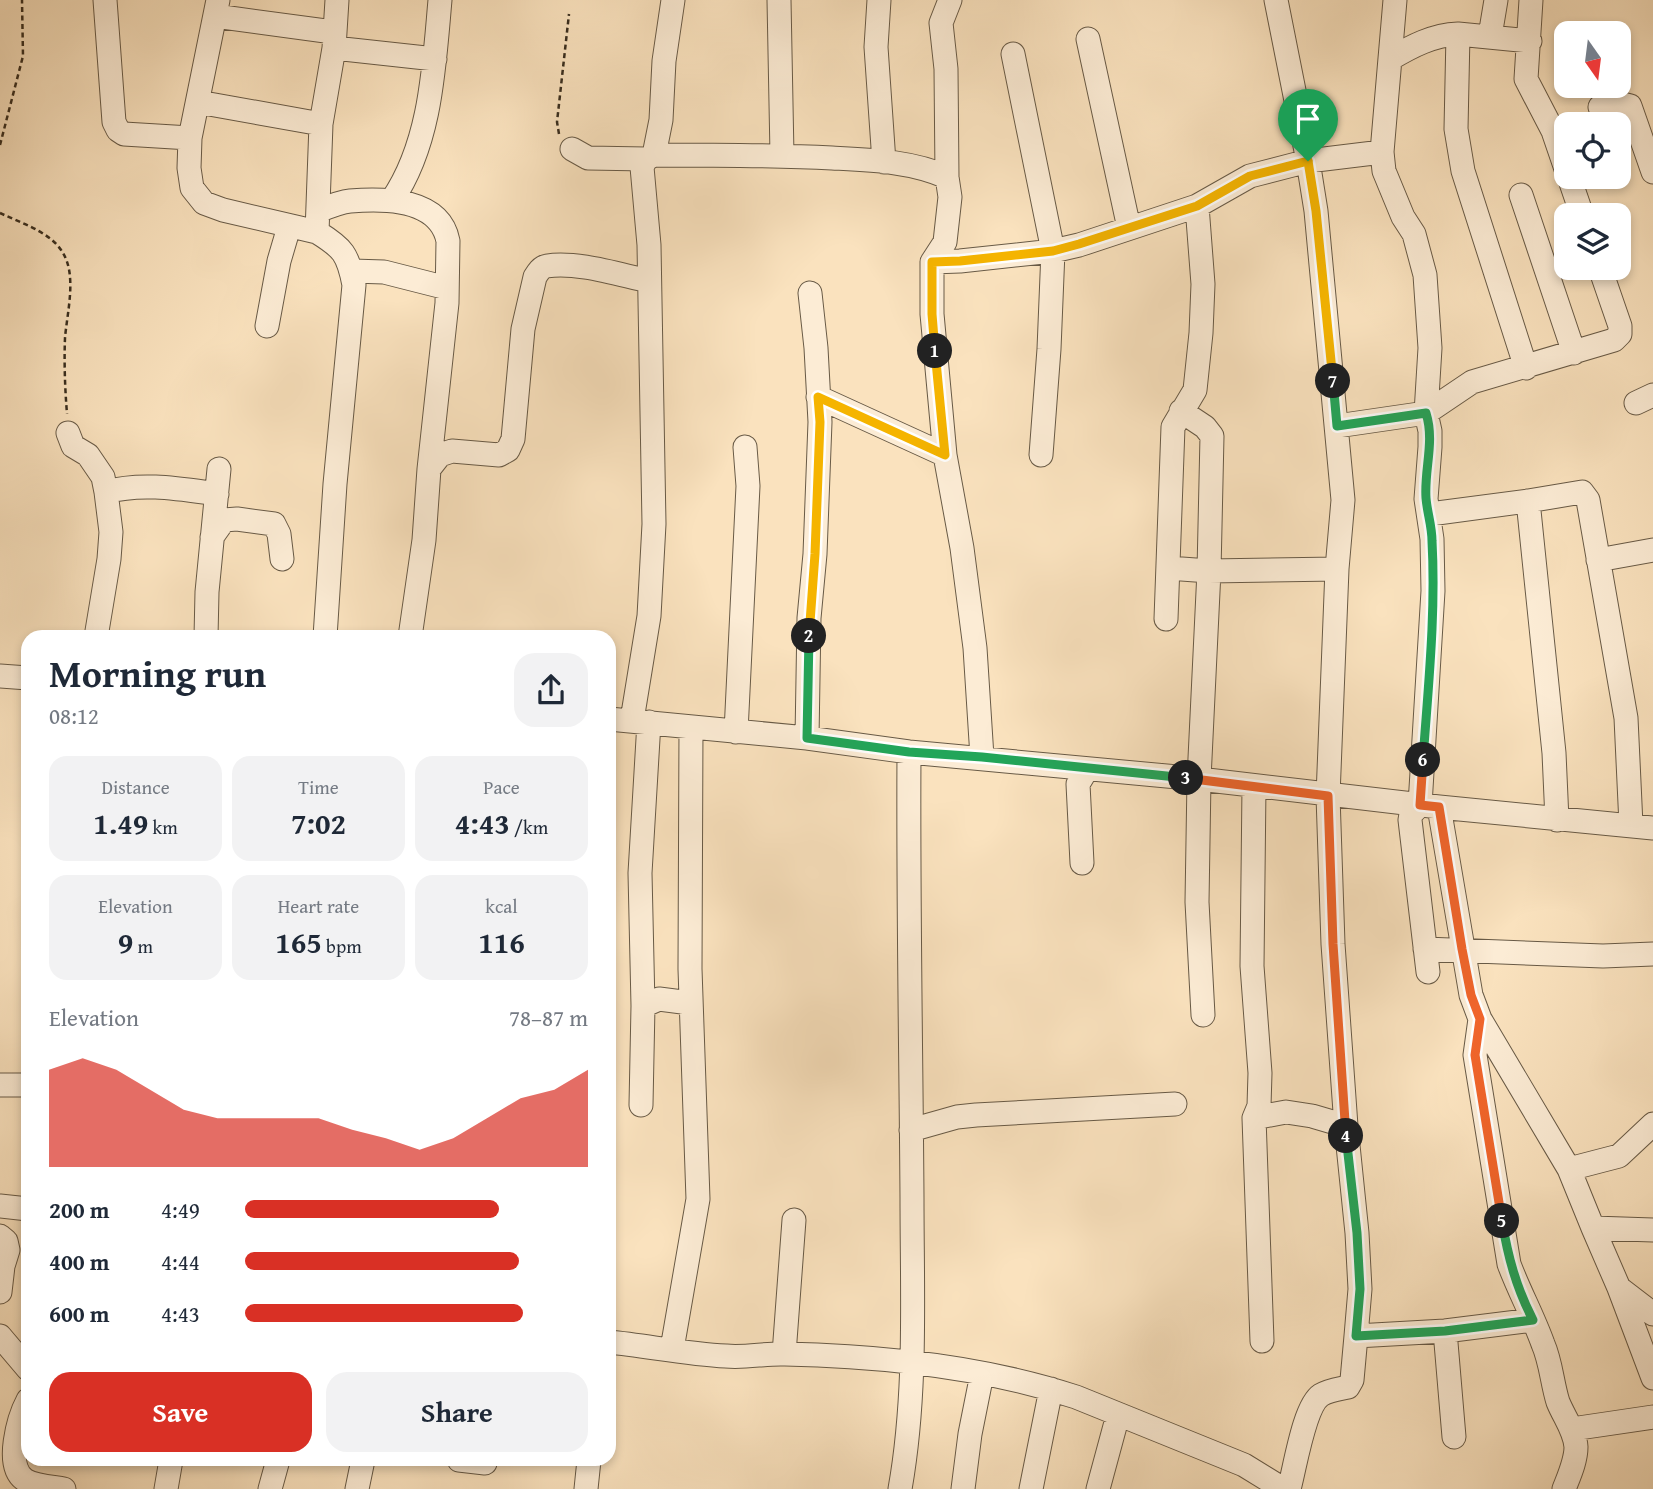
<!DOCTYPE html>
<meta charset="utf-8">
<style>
body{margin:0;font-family:"Gentium Book Plus",serif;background:#f2f2f3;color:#1f2937;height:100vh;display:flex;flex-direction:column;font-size:26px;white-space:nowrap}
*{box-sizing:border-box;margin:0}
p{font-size:23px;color:#747a83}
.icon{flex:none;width:38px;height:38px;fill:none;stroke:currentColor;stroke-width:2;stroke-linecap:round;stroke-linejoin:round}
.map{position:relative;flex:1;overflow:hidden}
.panel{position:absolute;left:21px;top:630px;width:595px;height:836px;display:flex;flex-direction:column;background:#fff;border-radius:21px;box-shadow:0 4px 10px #0003}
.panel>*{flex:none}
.needle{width:46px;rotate:166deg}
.buttons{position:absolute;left:1554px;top:21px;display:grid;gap:14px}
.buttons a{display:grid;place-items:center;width:77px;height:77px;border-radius:14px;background:#fff;box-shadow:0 4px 10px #0003;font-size:35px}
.pin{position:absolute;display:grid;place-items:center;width:60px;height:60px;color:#fff;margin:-72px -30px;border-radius:50% 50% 50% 0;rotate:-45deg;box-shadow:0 0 7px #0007}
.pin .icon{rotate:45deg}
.km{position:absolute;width:35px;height:35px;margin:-18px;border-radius:50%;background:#222;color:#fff;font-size:19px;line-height:35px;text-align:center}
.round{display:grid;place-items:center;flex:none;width:74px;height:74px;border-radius:21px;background:#f2f2f3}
.headline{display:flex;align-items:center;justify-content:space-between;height:119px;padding:0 28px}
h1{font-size:38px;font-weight:600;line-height:52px}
.metrics{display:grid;grid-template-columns:repeat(3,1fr);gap:10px;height:119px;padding:7px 28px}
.metrics div{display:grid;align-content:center;border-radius:18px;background:#f2f2f3;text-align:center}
.metrics b{font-size:30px;font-weight:600}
.metrics small{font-size:19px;font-weight:400}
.metrics p{font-size:19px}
.chart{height:196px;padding:14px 28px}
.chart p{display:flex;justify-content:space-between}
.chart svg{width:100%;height:126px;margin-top:7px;fill:#d93025;opacity:.7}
.primary-button{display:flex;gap:14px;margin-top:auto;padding:14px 28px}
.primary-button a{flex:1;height:80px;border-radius:21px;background:#d93025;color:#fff;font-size:28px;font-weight:600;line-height:80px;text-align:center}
.primary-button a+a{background:#f2f2f3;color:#1f2937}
ul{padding:0 28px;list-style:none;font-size:23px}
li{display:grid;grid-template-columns:112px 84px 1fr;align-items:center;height:52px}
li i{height:18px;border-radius:9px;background:#d93025}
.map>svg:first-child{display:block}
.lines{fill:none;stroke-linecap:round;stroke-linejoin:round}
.minor-casing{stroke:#685a46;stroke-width:25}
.path{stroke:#382d1e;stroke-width:2.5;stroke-dasharray:5 3.5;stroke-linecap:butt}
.minor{stroke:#fcecd5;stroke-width:23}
.split-1-casing{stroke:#fff;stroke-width:14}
.split-2-casing{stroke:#fff;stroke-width:14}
.split-3-casing{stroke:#fff;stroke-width:14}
.split-4-casing{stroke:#fff;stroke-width:14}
.split-5-casing{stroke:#fff;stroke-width:14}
.split-6-casing{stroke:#fff;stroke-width:14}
.split-7-casing{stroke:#fff;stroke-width:14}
.split-8-casing{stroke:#fff;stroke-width:14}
.split-1{stroke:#f5b400;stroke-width:9}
.split-2{stroke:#f5b400;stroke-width:9}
.split-3{stroke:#22a559;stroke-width:9}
.split-4{stroke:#f0652b;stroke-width:9}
.split-5{stroke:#22a559;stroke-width:9}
.split-6{stroke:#f0652b;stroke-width:9}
.split-7{stroke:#22a559;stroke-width:9}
.split-8{stroke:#f5b400;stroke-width:9}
</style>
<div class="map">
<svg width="1653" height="1489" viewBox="0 0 1653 1489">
<rect width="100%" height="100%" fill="#fae2be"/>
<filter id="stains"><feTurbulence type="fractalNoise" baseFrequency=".00286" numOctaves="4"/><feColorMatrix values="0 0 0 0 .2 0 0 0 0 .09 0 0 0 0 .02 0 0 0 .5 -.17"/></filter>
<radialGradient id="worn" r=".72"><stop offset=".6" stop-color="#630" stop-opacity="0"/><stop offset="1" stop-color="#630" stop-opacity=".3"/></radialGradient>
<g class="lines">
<defs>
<path id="minor" d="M 105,0 L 114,122 L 118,130 L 124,134 L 190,138
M 218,0 L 190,138 L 189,168 L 192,188 L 204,203 L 223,210 L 317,232
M 779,0 L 782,155
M 879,0 L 876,47 L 884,162
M 1276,0 L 1308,161 L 1316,211 L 1343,500 L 1337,569 L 1328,796 L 1333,944 L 1346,1126 L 1357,1233 L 1360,1289 L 1356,1336
M 1531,0 L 1526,79 L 1553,131 L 1566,169
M 215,16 L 333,32
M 1458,34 L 1530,41
M 1490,36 L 1496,0
M 1088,39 L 1129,228
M 334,48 L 435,59
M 1013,54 L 1053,251 L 1049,349 L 1041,455
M 1390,59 C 1412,46 1433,35 1458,34 L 1456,129 L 1463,171 L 1526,368
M 198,102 L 321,124
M 1600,107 L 1618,103 L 1630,106 L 1653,172
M 572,149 L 588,158 L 646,159
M 1382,152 L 1395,0
M 654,155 L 661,120 L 664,61 L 673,0
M 947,177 L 946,69 L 941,23 L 950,0
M 1569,177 L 1582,215
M 1521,195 L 1574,353
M 392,200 C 431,143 434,67 440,0
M 318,211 C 328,207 340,202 350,201 C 385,198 440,199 448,241 L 447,303 L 429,469
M 932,262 L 932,314 L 945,455 L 962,548 L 975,648 L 982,757
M 352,271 L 384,272 L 447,288
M 267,326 L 279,261 L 289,227
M 818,397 L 945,455
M 1636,403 L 1653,395
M 1181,411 L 1205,427 L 1212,436 L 1209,571 L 1199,779 L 1197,902 L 1203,1015
M 1337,426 L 1426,413 L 1472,382 L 1614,340 L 1620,334 L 1620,326 L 1600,268
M 68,433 L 73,446 L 88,455 L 103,477 L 106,492 L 111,532 L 109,559 L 96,637
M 106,492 C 142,482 180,489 217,494
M 1528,501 L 1582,492 L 1588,500 L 1626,718 L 1631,825
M 1430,514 L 1528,501 L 1554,753 L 1557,820
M 212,537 L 224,520 L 237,519 L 274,524 L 279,534 L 282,559
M 1598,560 L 1653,550
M 1168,568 L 1209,571 L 1337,569
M 1166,619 L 1173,427 L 1195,390 L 1201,333 L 1203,284 L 1197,206
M 206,637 L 207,592 L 219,469
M 325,637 L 335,484 L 354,285 C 348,254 343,248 317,232 L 321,124 L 334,48 L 337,0
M 410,637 L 424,540 L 429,469 L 440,455 L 452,451 L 499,455 L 508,450 L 513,439 L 523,329 L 535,277 C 538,272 541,267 547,266 C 576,261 620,275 649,281
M 0,676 L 28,678
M 609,719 L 807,738 L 909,752 L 1199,779 L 1439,807 L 1653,828
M 632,720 L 649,616 L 654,524 L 649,245 L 642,167 L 646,159 L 654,155 C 714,155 773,155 832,158 C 871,160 911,161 947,177 L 950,197 L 945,242 L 932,262 L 960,261 L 1053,251 L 1079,245 L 1197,206 L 1250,176 L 1308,161 L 1382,152 L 1384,171 L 1403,217 L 1414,234 L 1425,275 L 1430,348 L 1426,413 L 1430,431 L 1430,447 L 1426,499 L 1432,539 L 1433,591 L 1420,805 L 1411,814 L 1410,820 L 1428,972
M 736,732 L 748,486 L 745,447
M 807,738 L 809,618 L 815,554 L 820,422 L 816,348 L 810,293
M 1254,786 L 1252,966 L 1260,1073 L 1259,1106 L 1254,1118
M 1439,807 L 1471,995 L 1480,1019 L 1569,1169 L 1593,1228
M 1082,863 L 1078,784 L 1087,769
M 1425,949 L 1603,956 L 1653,954
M 643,1006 L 659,999 L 690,1003
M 1480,1019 L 1475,1055 L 1509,1264 C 1519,1291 1533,1316 1543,1344 C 1551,1362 1552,1383 1558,1402 C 1564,1417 1575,1431 1576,1447 C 1576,1461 1569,1476 1564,1489
M 0,1085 L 28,1085
M 641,1105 L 643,1006 L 640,873 L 649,722
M 911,1130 L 957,1117 L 976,1115 L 1175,1104
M 1569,1169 L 1619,1156 L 1653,1124
M 0,1206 L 28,1209
M 1653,1230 L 1593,1228 L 1619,1288 L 1653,1378
M 0,1236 L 6,1241 L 8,1250 L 3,1266 L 0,1292
M 1619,1288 L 1653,1314
M 1445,1331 L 1454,1437
M 0,1336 L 28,1369
M 1262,1341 L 1254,1118 L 1286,1112 L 1312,1116 L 1346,1126
M 609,1342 C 648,1346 687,1354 726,1356 C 746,1358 766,1353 785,1354 C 881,1356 985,1367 1076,1397 L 1244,1465 L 1283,1489
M 672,1349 L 698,1199 L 690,969 L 691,727
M 784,1354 L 794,1220
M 28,1400 C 19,1417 4,1466 25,1480 C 35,1486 52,1487 64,1489
M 1572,1429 L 1653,1417
M 459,1460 L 485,1463
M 166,1489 L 171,1460
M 270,1489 L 278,1460
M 357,1489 L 363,1460
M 586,1489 L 589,1460
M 900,1489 C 917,1393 912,1295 912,1198 C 911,1049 908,901 909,752
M 963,1489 L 970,1434 L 982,1374
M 1031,1489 L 1051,1389
M 1098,1489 L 1118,1415
M 1289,1489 C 1295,1468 1304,1406 1321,1395 C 1329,1390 1339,1389 1348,1387 L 1352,1380 L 1356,1336 L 1445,1331 L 1533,1320"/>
</defs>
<!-- minor casing -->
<use href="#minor" class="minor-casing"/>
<!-- path -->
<path class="path" d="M 559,134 L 557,122 L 569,14
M 0,145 L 23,56 L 22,0
M 0,213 C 21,223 51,232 63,253 C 77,276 67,313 65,338 C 64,363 65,389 67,414"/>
<!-- minor -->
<use href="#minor" class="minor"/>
</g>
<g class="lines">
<defs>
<path id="split-1" d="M 935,351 L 932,314 L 932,262 L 960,261 L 1053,251 L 1079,244 L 1197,206 L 1250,176 L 1308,161"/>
<path id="split-2" d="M 809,636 L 815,554 L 820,422 L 818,397 L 945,455 L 935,351"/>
<path id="split-3" d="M 809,636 L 807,738 L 909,752 L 982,757 L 1186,778"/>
<path id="split-4" d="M 1186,778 L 1328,796 L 1333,944 L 1346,1136"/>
<path id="split-5" d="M 1346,1136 L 1357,1233 L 1360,1289 L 1356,1336 L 1445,1331 L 1533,1320 C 1516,1287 1508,1257 1502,1221"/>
<path id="split-6" d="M 1423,760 L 1420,805 L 1439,807 L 1462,949 L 1471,995 L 1480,1019 L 1475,1055 L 1502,1221"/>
<path id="split-7" d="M 1333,381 L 1337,426 L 1426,413 C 1435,442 1424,469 1426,498 C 1427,512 1432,526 1432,541 C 1436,614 1428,688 1423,760"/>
<path id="split-8" d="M 1308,161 L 1316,211 L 1333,381"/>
</defs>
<!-- split-1 casing -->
<use href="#split-1" class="split-1-casing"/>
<!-- split-2 casing -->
<use href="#split-2" class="split-2-casing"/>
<!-- split-3 casing -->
<use href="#split-3" class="split-3-casing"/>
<!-- split-4 casing -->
<use href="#split-4" class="split-4-casing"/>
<!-- split-5 casing -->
<use href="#split-5" class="split-5-casing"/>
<!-- split-6 casing -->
<use href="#split-6" class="split-6-casing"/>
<!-- split-7 casing -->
<use href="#split-7" class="split-7-casing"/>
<!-- split-8 casing -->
<use href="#split-8" class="split-8-casing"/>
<!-- split-1 -->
<use href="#split-1" class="split-1"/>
<!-- split-2 -->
<use href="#split-2" class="split-2"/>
<!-- split-3 -->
<use href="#split-3" class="split-3"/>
<!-- split-4 -->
<use href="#split-4" class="split-4"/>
<!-- split-5 -->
<use href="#split-5" class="split-5"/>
<!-- split-6 -->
<use href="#split-6" class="split-6"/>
<!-- split-7 -->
<use href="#split-7" class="split-7"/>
<!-- split-8 -->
<use href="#split-8" class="split-8"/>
</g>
<rect width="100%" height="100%" filter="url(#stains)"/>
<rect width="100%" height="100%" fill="url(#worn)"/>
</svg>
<div class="buttons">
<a><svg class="needle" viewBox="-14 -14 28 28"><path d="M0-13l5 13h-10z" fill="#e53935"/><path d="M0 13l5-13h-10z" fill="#747a83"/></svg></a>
<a><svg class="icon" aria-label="locate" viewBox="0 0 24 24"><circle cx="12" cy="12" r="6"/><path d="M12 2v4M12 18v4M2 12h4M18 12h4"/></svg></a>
<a><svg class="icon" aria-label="layers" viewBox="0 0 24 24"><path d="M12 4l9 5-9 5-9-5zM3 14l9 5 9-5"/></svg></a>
</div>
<div class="pin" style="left:1308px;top:161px;background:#1e9e55"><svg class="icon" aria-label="arrive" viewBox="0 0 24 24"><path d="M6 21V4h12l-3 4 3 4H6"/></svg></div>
<b class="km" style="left:935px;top:351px">1</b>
<b class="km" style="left:809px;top:636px">2</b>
<b class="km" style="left:1186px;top:778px">3</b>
<b class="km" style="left:1346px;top:1136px">4</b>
<b class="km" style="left:1502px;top:1221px">5</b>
<b class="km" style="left:1423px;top:760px">6</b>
<b class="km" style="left:1333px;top:381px">7</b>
<section class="panel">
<div class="headline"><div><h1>Morning run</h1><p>08:12</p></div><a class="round"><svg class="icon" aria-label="share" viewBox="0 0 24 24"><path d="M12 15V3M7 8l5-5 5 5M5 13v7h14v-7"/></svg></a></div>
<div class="metrics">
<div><p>Distance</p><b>1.49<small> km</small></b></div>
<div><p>Time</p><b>7:02</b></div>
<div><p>Pace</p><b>4:43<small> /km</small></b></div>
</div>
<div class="metrics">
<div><p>Elevation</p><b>9<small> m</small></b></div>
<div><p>Heart rate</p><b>165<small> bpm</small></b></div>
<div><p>kcal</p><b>116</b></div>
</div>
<div class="chart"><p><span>Elevation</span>78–87 m</p>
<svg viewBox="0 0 160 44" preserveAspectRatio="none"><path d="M0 44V10L10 6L20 10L30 17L40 24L50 27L60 27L70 27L80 27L90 31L100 34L110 38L120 34L130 27L140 20L150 17L160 10V44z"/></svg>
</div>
<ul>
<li><b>200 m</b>4:49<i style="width:74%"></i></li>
<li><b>400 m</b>4:44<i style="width:80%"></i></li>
<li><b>600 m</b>4:43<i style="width:81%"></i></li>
</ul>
<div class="primary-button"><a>Save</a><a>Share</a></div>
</section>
</div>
